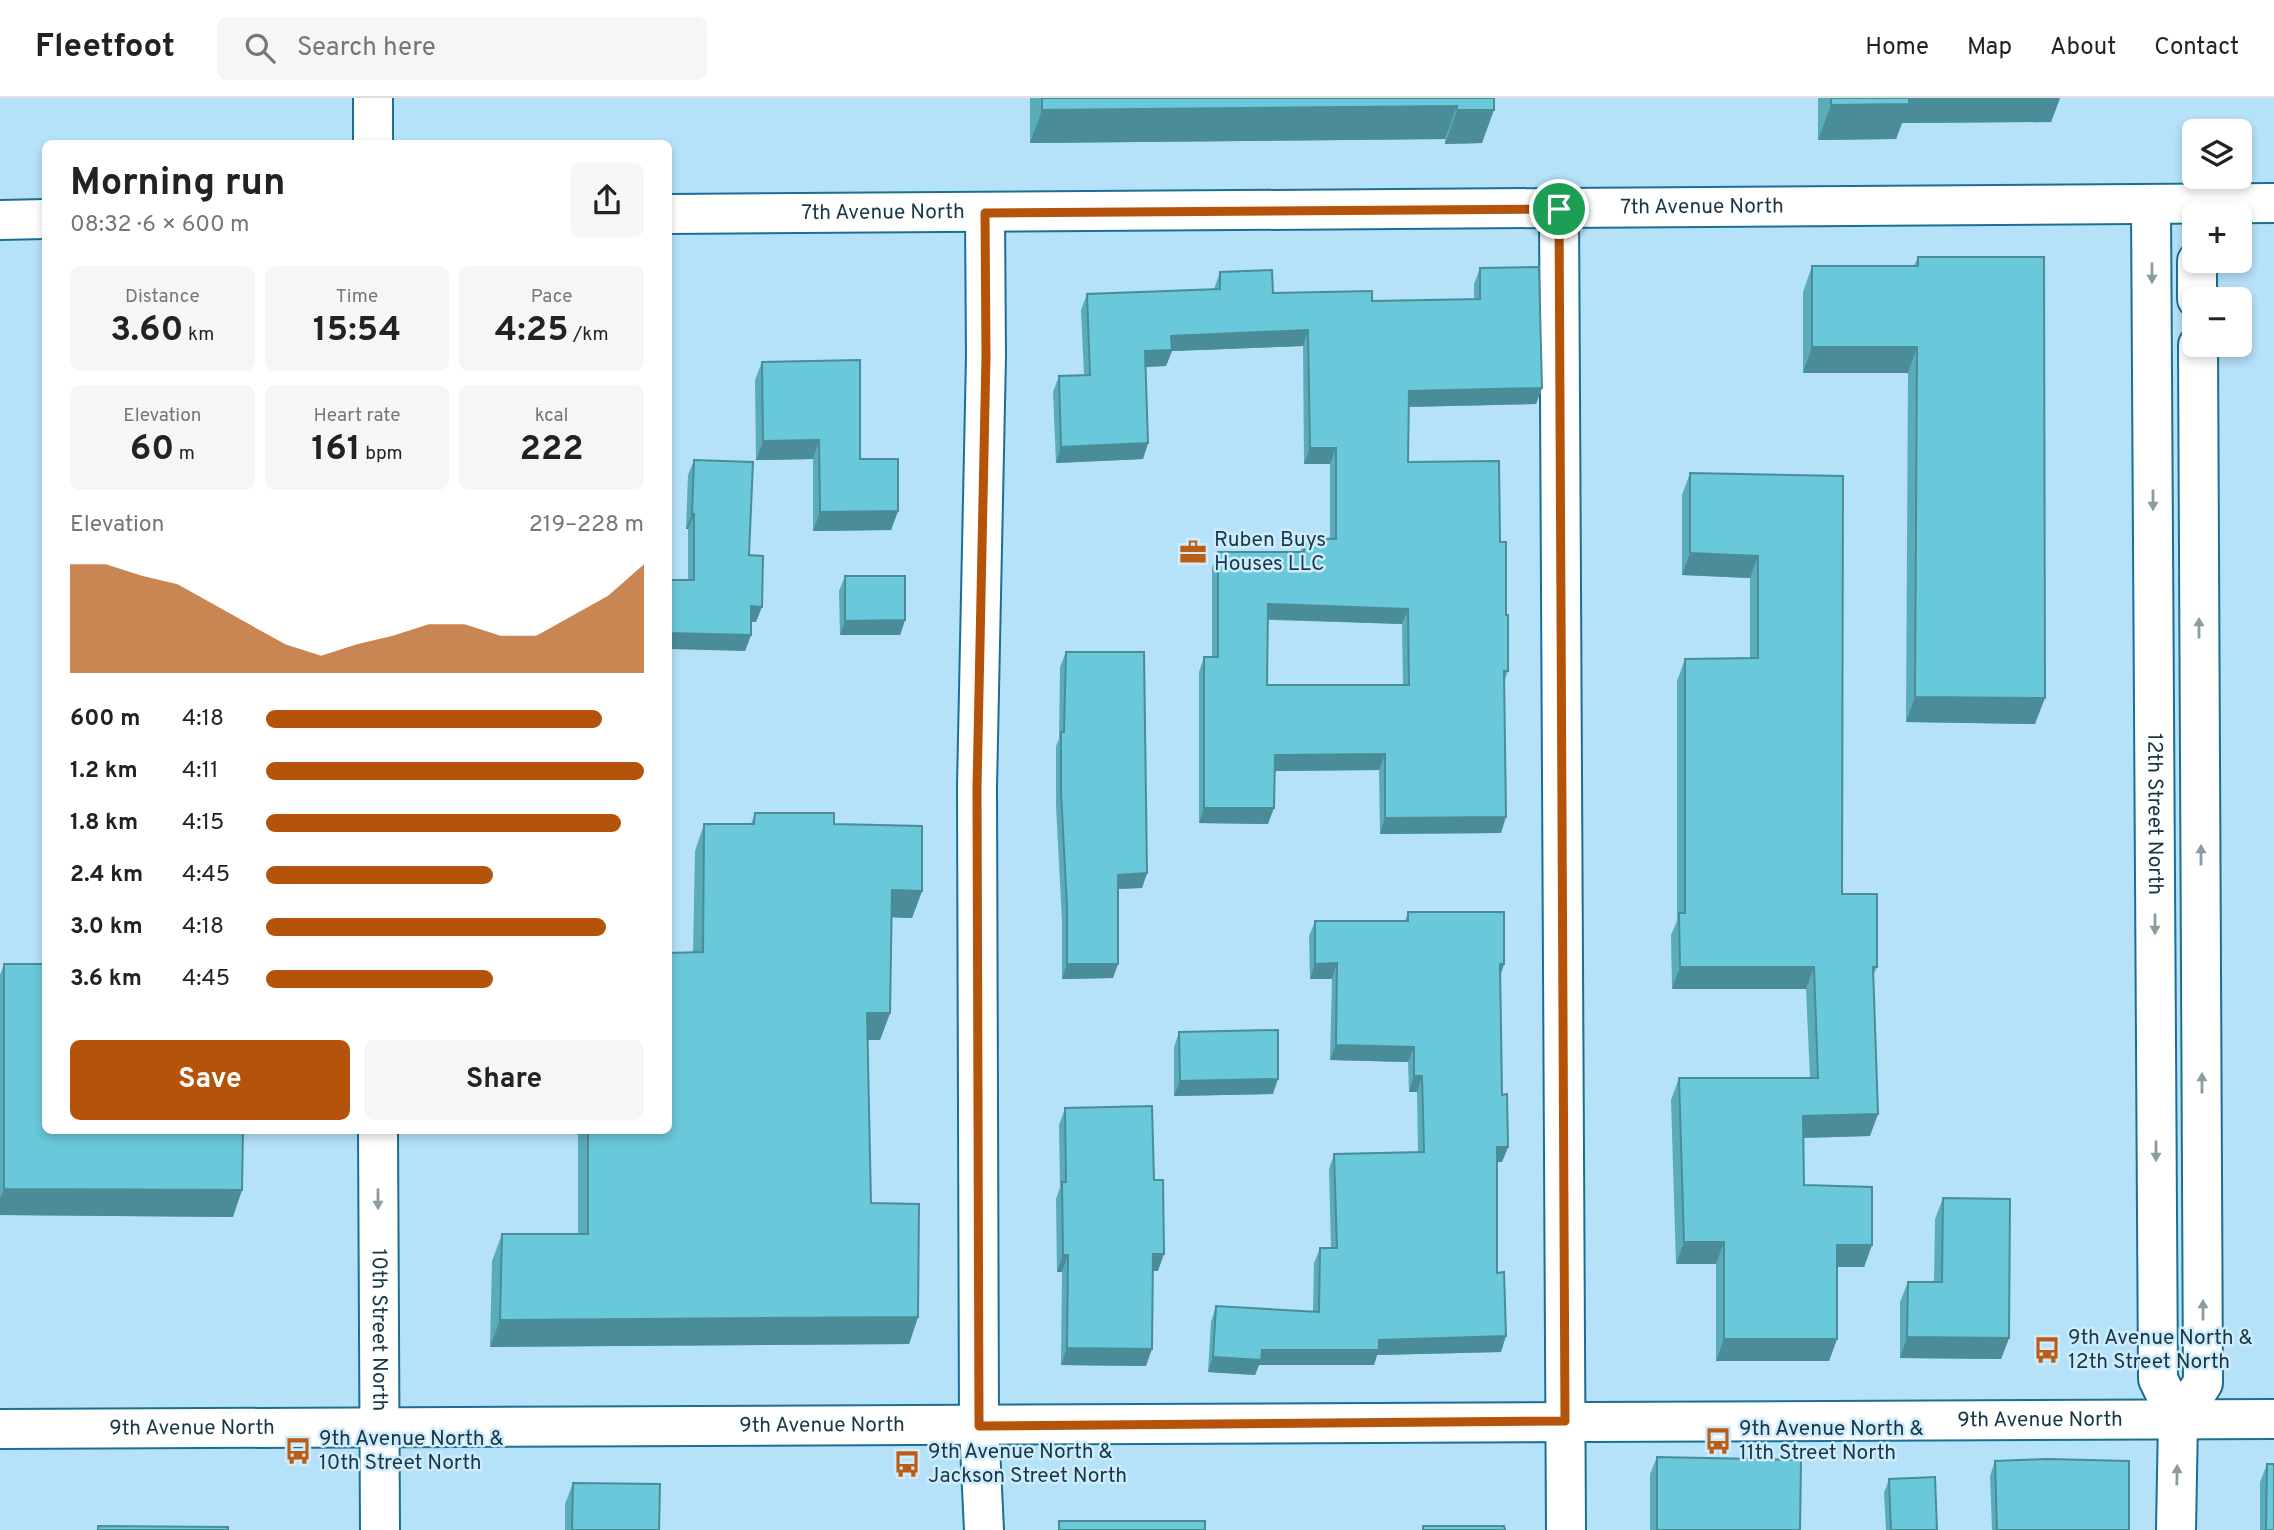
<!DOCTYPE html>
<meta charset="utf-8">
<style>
body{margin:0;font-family:Overpass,sans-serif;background:#f6f6f6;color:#222;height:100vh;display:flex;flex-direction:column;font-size:26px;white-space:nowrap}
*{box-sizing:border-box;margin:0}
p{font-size:23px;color:#767676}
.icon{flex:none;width:38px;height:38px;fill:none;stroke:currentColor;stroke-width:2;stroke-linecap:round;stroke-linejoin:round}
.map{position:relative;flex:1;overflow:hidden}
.details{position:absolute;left:42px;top:42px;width:630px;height:994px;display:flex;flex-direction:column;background:#fff;border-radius:10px;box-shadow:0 4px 10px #0003}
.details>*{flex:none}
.buttons{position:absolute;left:2182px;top:21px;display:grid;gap:14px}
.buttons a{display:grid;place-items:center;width:70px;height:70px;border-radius:10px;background:#fff;box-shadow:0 4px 10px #0003;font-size:35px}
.pin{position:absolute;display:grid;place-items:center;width:60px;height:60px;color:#fff;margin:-30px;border:4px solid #fff;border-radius:50%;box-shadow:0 2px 7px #0007}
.round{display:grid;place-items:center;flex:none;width:74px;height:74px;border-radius:10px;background:#f6f6f6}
.overview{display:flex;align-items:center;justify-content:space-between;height:119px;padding:0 28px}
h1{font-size:38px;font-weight:700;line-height:52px}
.metrics{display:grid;grid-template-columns:repeat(3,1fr);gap:10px;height:119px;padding:7px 28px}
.metrics div{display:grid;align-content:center;border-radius:10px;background:#f6f6f6;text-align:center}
.metrics b{font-size:35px;font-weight:700}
.metrics small{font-size:19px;font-weight:400}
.metrics p{font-size:19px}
.chart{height:196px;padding:14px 28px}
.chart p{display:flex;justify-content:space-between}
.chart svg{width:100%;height:126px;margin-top:7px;fill:#b45309;opacity:.7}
.cta{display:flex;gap:14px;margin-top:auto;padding:14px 28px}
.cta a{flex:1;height:80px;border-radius:10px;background:#b45309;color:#fff;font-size:28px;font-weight:700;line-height:80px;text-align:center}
.cta a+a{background:#f6f6f6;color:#222}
ul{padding:0 28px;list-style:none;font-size:23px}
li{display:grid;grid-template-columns:112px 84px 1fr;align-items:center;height:52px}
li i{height:18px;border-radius:9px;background:#b45309}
header{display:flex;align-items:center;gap:42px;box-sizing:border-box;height:98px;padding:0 35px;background:#fff;border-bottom:2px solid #e0e0e0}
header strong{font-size:33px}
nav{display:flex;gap:38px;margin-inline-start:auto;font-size:24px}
.search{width:490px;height:63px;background:#f6f6f6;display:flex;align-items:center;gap:18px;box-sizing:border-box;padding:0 24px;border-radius:10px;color:#767676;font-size:26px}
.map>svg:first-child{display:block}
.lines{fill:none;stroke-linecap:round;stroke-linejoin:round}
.minor-casing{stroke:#1c6f91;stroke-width:42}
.minor{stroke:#fff;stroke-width:38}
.wall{fill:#5aacbb;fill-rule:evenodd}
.shaded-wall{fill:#4a8c98}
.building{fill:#69c8d9;stroke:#4a8c98;stroke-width:2;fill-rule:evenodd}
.oneway{fill:#8c9ca3}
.route-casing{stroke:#fff;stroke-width:14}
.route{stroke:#b45309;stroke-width:9}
.labels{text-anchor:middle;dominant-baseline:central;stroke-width:5;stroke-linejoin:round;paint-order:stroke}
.street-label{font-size:21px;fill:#183847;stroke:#cfecfc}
.poi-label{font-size:21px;fill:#183847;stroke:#cfecfc;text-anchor:start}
</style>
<header>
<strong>Fleetfoot</strong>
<div class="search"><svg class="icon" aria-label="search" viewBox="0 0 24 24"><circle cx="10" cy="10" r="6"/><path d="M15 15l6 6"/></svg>Search here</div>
<nav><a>Home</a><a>Map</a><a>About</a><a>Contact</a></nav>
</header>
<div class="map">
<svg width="2274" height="1432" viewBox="0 0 2274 1432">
<rect width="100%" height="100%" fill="#b5e1f9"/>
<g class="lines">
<defs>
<g id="minor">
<path d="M 373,46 L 373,0"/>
<path id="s1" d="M 2151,107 L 2158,1281 L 2178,1322 L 2176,1432"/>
<path d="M 1559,111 L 1566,1432"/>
<path id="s2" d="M 668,116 L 2274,105"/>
<path d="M 0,122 L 46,121"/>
<path d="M 2197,163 L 2197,201"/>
<path id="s3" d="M 378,1032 L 380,1432"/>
<path d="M 2178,1322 L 2203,1285 L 2198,247"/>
<path id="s4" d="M 0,1331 L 2274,1321"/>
<path d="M 984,1432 L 979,1328 L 977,689 L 986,258 L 985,115"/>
</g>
</defs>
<!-- minor casing -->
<use href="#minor" class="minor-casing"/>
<!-- minor -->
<use href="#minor" class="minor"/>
</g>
<!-- wall -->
<path class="wall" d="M 1030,0 L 1494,0 L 1482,45 L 1445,46 L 1445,41 L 1030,45 Z
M 1818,0 L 2060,0 L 2051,24 L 1902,25 L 1896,41 L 1818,42 Z
M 1918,159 L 2035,626 L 1906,624 L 1908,275 L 1803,275 L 1803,194 L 1812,168 L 1914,168 Z
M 1480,170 L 1542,290 L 1536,306 L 1408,309 L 1408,364 L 1500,444 L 1506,517 L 1508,573 L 1504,584 L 1501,735 L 1380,736 L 1379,672 L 1274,673 L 1268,726 L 1199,725 L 1199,574 L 1204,559 L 1212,559 L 1212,470 L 1218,454 L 1300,454 L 1305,440 L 1330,441 L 1330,366 L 1304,366 L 1303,248 L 1172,253 L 1166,268 L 1146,269 L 1148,345 L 1143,361 L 1056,365 L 1053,294 L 1059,278 L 1084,277 L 1081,212 L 1087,196 L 1214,191 L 1220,174 L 1273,195 L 1372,203 L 1474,201 L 1474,186 ZM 1268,522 L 1402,526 L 1403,587 L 1267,587 Z
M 762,264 L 898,413 L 891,432 L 813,433 L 813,361 L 756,362 L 755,282 Z
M 694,362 L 749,457 L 756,524 L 751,524 L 751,537 L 745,553 L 688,482 L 688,431 L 686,431 L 688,377 Z
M 1690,375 L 1843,378 L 1842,796 L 1877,869 L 1873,878 L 1870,1038 L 1804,1040 L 1804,1087 L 1872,1147 L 1864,1169 L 1837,1169 L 1837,1241 L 1829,1263 L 1716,1263 L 1716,1166 L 1676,1166 L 1671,1002 L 1679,980 L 1810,980 L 1806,891 L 1672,891 L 1671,837 L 1677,823 L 1677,583 L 1685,561 L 1750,561 L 1750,480 L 1682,477 L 1682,397 Z
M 845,478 L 905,522 L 900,537 L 840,537 L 839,493 Z
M 1066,554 L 1147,775 L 1142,790 L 1118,791 L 1113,880 L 1062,881 L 1062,823 L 1056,708 L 1056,648 L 1059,641 L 1060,569 Z
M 755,715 L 834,726 L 922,793 L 912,820 L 891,819 L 890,915 L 880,942 L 868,942 L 871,1105 L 918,1219 L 909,1246 L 490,1249 L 492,1163 L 502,1136 L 578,1136 L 578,1032 L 668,1032 L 693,854 L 695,753 L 704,726 L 751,726 Z
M 1408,814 L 1504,866 L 1500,878 L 1502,997 L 1508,1049 L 1502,1064 L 1497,1064 L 1497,1175 L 1501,1254 L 1377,1257 L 1374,1267 L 1259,1267 L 1255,1277 L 1208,1274 L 1211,1224 L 1216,1208 L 1313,1214 L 1314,1165 L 1320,1150 L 1331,1150 L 1329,1071 L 1334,1056 L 1418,1054 L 1417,994 L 1409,994 L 1408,964 L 1330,962 L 1332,881 L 1310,881 L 1309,838 L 1315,823 L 1405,823 Z
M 4,866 L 233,1119 L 0,1117 L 0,877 Z
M 1179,934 L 1273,996 L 1174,998 L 1174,949 Z
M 1065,1010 L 1154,1082 L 1158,1173 L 1152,1173 L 1146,1268 L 1061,1267 L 1062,1174 L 1057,1174 L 1056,1101 L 1060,1089 L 1059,1027 Z
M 1943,1100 L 2009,1240 L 2001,1261 L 1900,1260 L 1900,1204 L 1908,1184 L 1934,1184 L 1935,1121 Z
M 1657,1359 L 1800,1432 L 1650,1432 L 1650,1376 Z
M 1995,1363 L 2129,1432 L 1992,1432 L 1990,1378 Z
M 2267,1366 L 2274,1432 L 2260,1432 L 2260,1384 Z
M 1889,1381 L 1937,1432 L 1886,1432 L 1884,1395 Z
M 573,1385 L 659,1432 L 565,1432 L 565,1406 Z"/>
<!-- shaded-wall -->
<path class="shaded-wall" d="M 1905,0 L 2060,0 L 2051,24 L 1902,25 L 1896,41 L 1818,42 L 1831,7 Z
M 1457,8 L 1445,41 L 1030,45 L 1042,12 Z
M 1457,12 L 1494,12 L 1482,45 L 1445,46 Z
M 1308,232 L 1303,248 L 1172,253 L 1166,268 L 1139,269 L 1145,253 L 1171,238 Z
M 1812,249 L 1917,249 L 1908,275 L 1803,275 Z
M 1542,290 L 1536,306 L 1403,309 L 1409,293 Z
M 819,342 L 813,361 L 756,362 L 763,343 Z
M 1148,345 L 1143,361 L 1056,365 L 1061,349 Z
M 1310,350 L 1336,350 L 1330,366 L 1304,366 Z
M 898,413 L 891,432 L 813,433 L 820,414 Z
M 692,416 L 694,416 L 688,431 L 686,431 Z
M 1690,455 L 1758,458 L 1750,480 L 1682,477 Z
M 1268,506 L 1408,511 L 1402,526 L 1262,521 Z
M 751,508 L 762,509 L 756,524 L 745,523 Z
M 905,522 L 900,537 L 840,537 L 845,523 Z
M 668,535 L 751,537 L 745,553 L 668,551 Z
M 1915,599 L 2045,600 L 2035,626 L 1906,624 Z
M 1385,656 L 1379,672 L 1269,673 L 1275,657 Z
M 1204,710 L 1274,710 L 1268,726 L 1199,725 Z
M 1506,719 L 1501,735 L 1380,736 L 1385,720 Z
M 1147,775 L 1142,790 L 1113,791 L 1118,777 Z
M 892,792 L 922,793 L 912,820 L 882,819 Z
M 1337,865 L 1332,881 L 1310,881 L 1315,866 Z
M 1067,866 L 1118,866 L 1113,880 L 1062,881 Z
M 1500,866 L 1504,866 L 1499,881 Z
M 1680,869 L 1814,869 L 1806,891 L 1672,891 Z
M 867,915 L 890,915 L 880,942 L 858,942 Z
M 1336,947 L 1414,949 L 1408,964 L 1330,962 Z
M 1414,978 L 1422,978 L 1417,994 L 1409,994 Z
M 1278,981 L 1273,996 L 1174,998 L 1180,983 Z
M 1878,1016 L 1870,1038 L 1795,1040 L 1803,1018 Z
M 1497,1049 L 1508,1049 L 1502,1064 L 1492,1064 Z
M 4,1091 L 242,1092 L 233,1119 L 0,1117 L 0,1100 Z
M 1684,1144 L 1724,1144 L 1716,1166 L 1676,1166 Z
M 1837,1147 L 1872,1147 L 1864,1169 L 1829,1169 Z
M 1153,1156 L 1164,1156 L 1158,1173 L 1146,1173 Z
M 1063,1157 L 1068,1157 L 1062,1174 L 1057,1174 Z
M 918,1219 L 909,1246 L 490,1249 L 500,1222 Z
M 1506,1238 L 1501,1254 L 1377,1257 L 1374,1267 L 1259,1267 L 1255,1277 L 1208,1274 L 1213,1259 L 1262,1252 L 1379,1242 Z
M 1907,1239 L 2009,1240 L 2001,1261 L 1900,1260 Z
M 1724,1241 L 1837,1241 L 1829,1263 L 1716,1263 Z
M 1067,1250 L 1152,1251 L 1146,1268 L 1061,1267 Z"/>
<!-- building -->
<path class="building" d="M 1042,0 L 1494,0 L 1494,12 L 1457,12 L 1457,8 L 1042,12 Z
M 1831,0 L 1909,0 L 1909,6 L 1831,7 Z
M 1918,159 L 2044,159 L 2045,600 L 1915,599 L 1917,249 L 1812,249 L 1812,168 L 1918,168 Z
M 1539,169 L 1542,290 L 1409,293 L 1408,364 L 1499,363 L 1500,444 L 1506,444 L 1506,517 L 1508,517 L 1508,573 L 1504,573 L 1506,719 L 1385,720 L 1385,656 L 1275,657 L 1274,710 L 1204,710 L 1204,559 L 1218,559 L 1218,454 L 1304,454 L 1305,440 L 1336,441 L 1336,350 L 1310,350 L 1308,232 L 1171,238 L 1172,252 L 1145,253 L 1148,345 L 1061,349 L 1059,278 L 1090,277 L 1087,196 L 1220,191 L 1220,174 L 1272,172 L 1273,195 L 1372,193 L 1372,203 L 1480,201 L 1480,170 ZM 1268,506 L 1408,511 L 1409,587 L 1267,587 Z
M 860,262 L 860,361 L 898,361 L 898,413 L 820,414 L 819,342 L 763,343 L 762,264 Z
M 694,362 L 753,364 L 749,457 L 763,458 L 762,509 L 751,508 L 751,537 L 668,535 L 668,482 L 694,482 L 694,416 L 692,416 Z
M 1690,375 L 1843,378 L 1842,796 L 1877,796 L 1877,869 L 1873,869 L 1878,1016 L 1803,1018 L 1804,1087 L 1872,1089 L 1872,1147 L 1837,1147 L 1837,1241 L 1724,1241 L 1724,1144 L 1684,1144 L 1679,980 L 1818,980 L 1814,869 L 1680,869 L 1679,815 L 1685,815 L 1685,561 L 1758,560 L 1758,458 L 1690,455 Z
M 845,478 L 905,478 L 905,522 L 845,523 Z
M 1066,554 L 1144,554 L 1147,775 L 1118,777 L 1118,866 L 1067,866 L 1067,809 L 1061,694 L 1061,634 L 1064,634 Z
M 755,715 L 834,715 L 834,726 L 922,728 L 922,793 L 892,792 L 890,915 L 867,915 L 871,1105 L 919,1106 L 918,1219 L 500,1222 L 502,1136 L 588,1136 L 588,1032 L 668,1032 L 668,855 L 703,854 L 704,726 L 754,726 Z
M 1408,814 L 1504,814 L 1504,866 L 1500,866 L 1502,997 L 1507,996 L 1508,1049 L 1497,1049 L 1497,1175 L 1504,1174 L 1506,1238 L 1379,1242 L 1379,1252 L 1262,1252 L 1261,1262 L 1213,1259 L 1216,1208 L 1319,1214 L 1320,1150 L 1337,1150 L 1334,1056 L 1424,1054 L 1422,978 L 1414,978 L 1414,949 L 1336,947 L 1337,865 L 1315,866 L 1315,823 L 1408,823 Z
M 4,866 L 46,866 L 46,1032 L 243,1032 L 242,1092 L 4,1091 Z
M 1278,932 L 1278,981 L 1180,983 L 1179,934 Z
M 1152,1008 L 1154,1082 L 1163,1082 L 1164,1156 L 1153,1156 L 1152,1251 L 1067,1250 L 1068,1157 L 1063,1157 L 1062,1084 L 1066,1084 L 1065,1010 Z
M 1943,1100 L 2010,1101 L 2009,1240 L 1907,1239 L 1908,1184 L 1942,1184 Z
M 1657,1359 L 1801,1362 L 1800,1432 L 1657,1432 Z
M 2048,1361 L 2129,1363 L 2129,1432 L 1997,1432 L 1995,1363 Z
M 2267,1366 L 2274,1366 L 2274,1432 L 2266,1432 Z
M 1935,1379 L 1937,1432 L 1891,1432 L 1889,1381 Z
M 573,1385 L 660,1386 L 659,1432 L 572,1432 Z
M 1059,1423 L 1205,1423 L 1205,1432 L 1059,1432 Z
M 98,1428 L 228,1429 L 228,1432 L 98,1432 Z
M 1423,1428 L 1504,1428 L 1505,1432 L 1423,1432 Z"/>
<!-- one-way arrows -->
<defs><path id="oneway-solid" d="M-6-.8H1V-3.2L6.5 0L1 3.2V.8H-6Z" transform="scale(1.75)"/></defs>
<g class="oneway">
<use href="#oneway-solid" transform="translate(2152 175) rotate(90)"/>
<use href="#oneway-solid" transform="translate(2153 402) rotate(90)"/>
<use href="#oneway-solid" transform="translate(2199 530) rotate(-90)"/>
<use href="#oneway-solid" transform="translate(2201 757) rotate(-90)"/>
<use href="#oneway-solid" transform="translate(2155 826) rotate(90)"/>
<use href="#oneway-solid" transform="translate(2202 985) rotate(-90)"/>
<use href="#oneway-solid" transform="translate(2156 1053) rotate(90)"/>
<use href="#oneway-solid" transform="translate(378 1101) rotate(90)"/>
<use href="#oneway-solid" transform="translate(2203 1212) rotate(-90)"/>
<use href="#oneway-solid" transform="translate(2177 1377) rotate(-89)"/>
</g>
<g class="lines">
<defs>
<path id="route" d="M 1559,111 L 1565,1323 L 979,1328 L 977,690 L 986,258 L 985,115 Z"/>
</defs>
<!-- route casing -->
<use href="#route" class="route-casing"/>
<!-- route -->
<use href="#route" class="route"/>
</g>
<!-- icons -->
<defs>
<symbol id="office-bare" viewBox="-9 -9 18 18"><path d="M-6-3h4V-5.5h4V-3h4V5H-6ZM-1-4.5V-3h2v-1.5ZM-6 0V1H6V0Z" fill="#bc5d15" stroke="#cfecfc" stroke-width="2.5" paint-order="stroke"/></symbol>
<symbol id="bus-bare" viewBox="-9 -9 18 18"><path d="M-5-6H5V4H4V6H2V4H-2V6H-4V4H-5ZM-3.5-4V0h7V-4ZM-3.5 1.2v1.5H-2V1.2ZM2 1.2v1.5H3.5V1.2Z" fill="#bc5d15" stroke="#cfecfc" stroke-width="2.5" paint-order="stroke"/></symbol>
</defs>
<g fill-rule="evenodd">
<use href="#office-bare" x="1174" y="435" width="38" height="38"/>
<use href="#bus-bare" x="2028" y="1233" width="38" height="38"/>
<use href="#bus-bare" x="1699" y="1324" width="38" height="38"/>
<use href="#bus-bare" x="279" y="1334" width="38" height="38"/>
<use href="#bus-bare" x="888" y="1347" width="38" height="38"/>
</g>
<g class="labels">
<!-- street labels -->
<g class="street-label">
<text stroke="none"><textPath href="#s2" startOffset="1034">7th Avenue North</textPath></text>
<text stroke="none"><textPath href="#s2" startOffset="215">7th Avenue North</textPath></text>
<text stroke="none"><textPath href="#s1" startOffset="609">12th Street North</textPath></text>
<text stroke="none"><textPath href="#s3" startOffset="200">10th Street North</textPath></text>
<text stroke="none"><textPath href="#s4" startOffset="2040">9th Avenue North</textPath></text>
<text stroke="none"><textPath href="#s4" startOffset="822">9th Avenue North</textPath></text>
<text stroke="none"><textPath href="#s4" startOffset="192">9th Avenue North</textPath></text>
</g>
<!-- poi labels -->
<g class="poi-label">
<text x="1214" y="442">Ruben Buys<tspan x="1214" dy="24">Houses LLC</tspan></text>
<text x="2068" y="1240">9th Avenue North &amp;<tspan x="2068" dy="24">12th Street North</tspan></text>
<text x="1739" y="1331">9th Avenue North &amp;<tspan x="1739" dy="24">11th Street North</tspan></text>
<text x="319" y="1341">9th Avenue North &amp;<tspan x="319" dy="24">10th Street North</tspan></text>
<text x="928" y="1354">9th Avenue North &amp;<tspan x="928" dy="24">Jackson Street North</tspan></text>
</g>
</g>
</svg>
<div class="buttons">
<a><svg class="icon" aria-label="layers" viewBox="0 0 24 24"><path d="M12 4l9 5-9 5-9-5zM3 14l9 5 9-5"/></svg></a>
<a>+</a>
<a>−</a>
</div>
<div class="pin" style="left:1559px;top:111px;background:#1e9e55"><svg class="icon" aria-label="arrive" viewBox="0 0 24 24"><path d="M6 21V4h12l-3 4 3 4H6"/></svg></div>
<section class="details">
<div class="overview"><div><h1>Morning run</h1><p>08:32 · 6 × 600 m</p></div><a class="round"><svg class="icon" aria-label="share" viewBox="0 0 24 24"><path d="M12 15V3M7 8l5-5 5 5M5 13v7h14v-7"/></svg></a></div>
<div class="metrics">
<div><p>Distance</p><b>3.60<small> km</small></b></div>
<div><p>Time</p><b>15:54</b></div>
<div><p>Pace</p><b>4:25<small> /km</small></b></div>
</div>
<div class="metrics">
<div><p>Elevation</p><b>60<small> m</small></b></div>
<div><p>Heart rate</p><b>161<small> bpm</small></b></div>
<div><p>kcal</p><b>222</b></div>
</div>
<div class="chart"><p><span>Elevation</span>219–228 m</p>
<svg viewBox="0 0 160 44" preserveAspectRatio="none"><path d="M0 44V6L10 6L20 10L30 13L40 20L50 27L60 34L70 38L80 34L90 31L100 27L110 27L120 31L130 31L140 24L150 17L160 6V44z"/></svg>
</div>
<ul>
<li><b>600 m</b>4:18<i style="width:89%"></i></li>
<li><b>1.2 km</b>4:11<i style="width:100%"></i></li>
<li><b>1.8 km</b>4:15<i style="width:94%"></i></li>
<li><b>2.4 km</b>4:45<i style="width:60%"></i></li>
<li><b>3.0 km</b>4:18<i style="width:90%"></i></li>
<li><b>3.6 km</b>4:45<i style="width:60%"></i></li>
</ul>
<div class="cta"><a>Save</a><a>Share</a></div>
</section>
</div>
